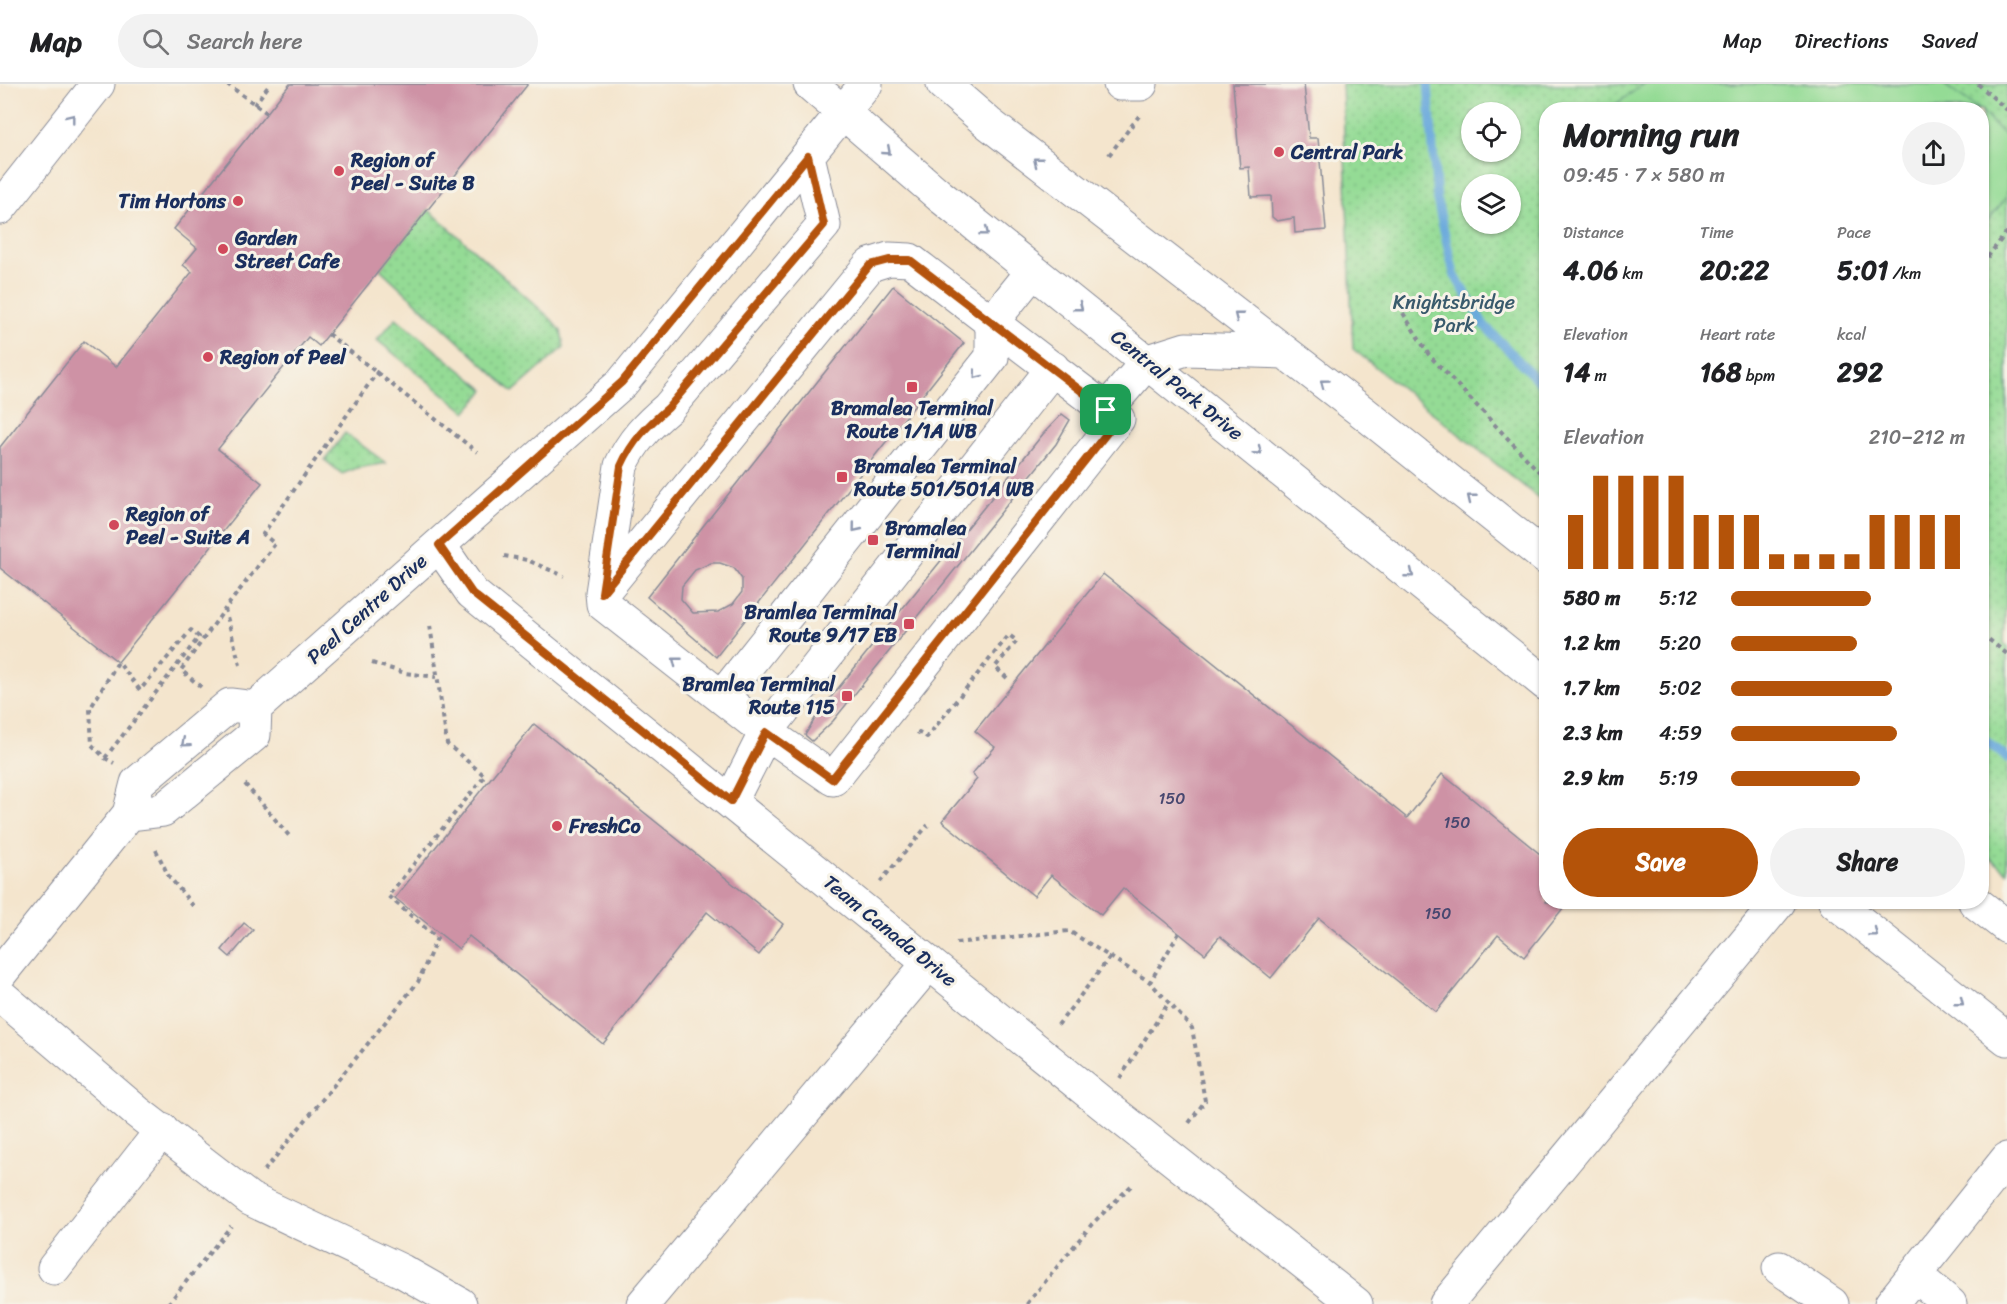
<!DOCTYPE html>
<meta charset="utf-8">
<style>
body{margin:0;font-family:Sriracha,sans-serif;background:#f2f2f2;color:#202124;height:100vh;display:flex;flex-direction:column;font-size:22px;white-space:nowrap}
*{box-sizing:border-box;margin:0}
p{font-size:20px;color:#757577}
.icon{flex:none;width:33px;height:33px;fill:none;stroke:currentColor;stroke-width:2;stroke-linecap:round;stroke-linejoin:round}
.map{position:relative;flex:1;overflow:hidden}
.side{position:absolute;left:1539px;top:18px;width:450px;height:807px;display:flex;flex-direction:column;background:#fff;border-radius:24px;box-shadow:0 2px 4px #0004}
.side>*{flex:none}
.tools{position:absolute;left:1461px;top:18px;display:grid;gap:12px}
.tools a{display:grid;place-items:center;width:60px;height:60px;border-radius:50%;background:#fff;box-shadow:0 2px 4px #0004;font-size:30px}
.pin{position:absolute;display:grid;place-items:center;width:51px;height:51px;color:#fff;margin:-26px;border-radius:12px;box-shadow:0 3px 9px #0006}
.round{display:grid;place-items:center;flex:none;width:63px;height:63px;border-radius:32px;background:#f2f2f2}
.summary{display:flex;align-items:center;justify-content:space-between;height:102px;padding:0 24px}
h1{font-size:33px;font-weight:700;line-height:45px}
.metrics{display:grid;grid-template-columns:repeat(3,1fr);gap:9px;height:102px;padding:6px 24px}
.metrics div{display:grid;align-content:center}
.metrics b{font-size:26px;font-weight:700}
.metrics small{font-size:16px;font-weight:400}
.metrics p{font-size:16px}
.chart{height:168px;padding:12px 24px}
.chart p{display:flex;justify-content:space-between}
.chart svg{width:100%;height:108px;margin-top:6px;stroke:#b45309;stroke-width:6}
.primary-button{display:flex;gap:12px;margin-top:auto;padding:12px 24px}
.primary-button a{flex:1;height:69px;border-radius:36px;background:#b45309;color:#fff;font-size:24px;font-weight:700;line-height:69px;text-align:center}
.primary-button a+a{background:#f2f2f2;color:#202124}
ul{padding:0 24px;list-style:none;font-size:20px}
li{display:grid;grid-template-columns:96px 72px 1fr;align-items:center;height:45px}
li i{height:15px;border-radius:8px;background:#b45309}
header{display:flex;align-items:center;gap:36px;box-sizing:border-box;height:84px;padding:0 30px;background:#fff;border-bottom:2px solid #e0e0e0}
header strong{font-size:28px}
nav{display:flex;gap:33px;margin-inline-start:auto;font-size:21px}
.search{width:420px;height:54px;background:#f2f2f2;display:flex;align-items:center;gap:15px;box-sizing:border-box;padding:0 21px;border-radius:33px;color:#757577;font-size:22px}
.map>svg:first-child{display:block}
.green{fill:url(#green-dots);stroke:#58857a;stroke-width:1.5;fill-rule:evenodd}
.pitch{fill:#94db95;stroke:#58857a;stroke-width:1.5}
.lines{fill:none;stroke-linecap:round;stroke-linejoin:round}
.stream{stroke:#69a9dc;stroke-width:9}
.building{fill:#ce92a5;fill-rule:evenodd}
.minor-casing{stroke:#888a96;stroke-width:35}
.major-casing{stroke:#888a96;stroke-width:35}
.path{stroke:#888a96;stroke-width:4;stroke-dasharray:4.5 4.5;stroke-linecap:butt}
.minor{stroke:#fff;stroke-width:33}
.major{stroke:#fff;stroke-width:33}
.oneway{stroke:#8d97ae}
.route-casing{stroke:#fff;stroke-width:12}
.route{stroke:#b45309;stroke-width:8}
.poi-dot{fill:#d1495b;stroke:#f7f3e8;stroke-width:2}
.labels{text-anchor:middle;dominant-baseline:central;stroke-width:6;stroke-linejoin:round;paint-order:stroke}
.number-label{font-size:16px;fill:#484870}
.poi-label{font-size:20px;font-weight:bold;fill:#1b2f5e;stroke:#f7f3e8;text-anchor:start}
.park-label{font-size:20px;fill:#395a6c;stroke:#f7f3e8}
.street-label{font-size:20px;fill:#1b2f5e;stroke:#f7f3e8}
</style>
<header>
<strong>Map</strong>
<div class="search"><svg class="icon" aria-label="search" viewBox="0 0 24 24"><circle cx="10" cy="10" r="6"/><path d="M15 15l6 6"/></svg>Search here</div>
<nav><a>Map</a><a>Directions</a><a>Saved</a></nav>
</header>
<div class="map">
<svg width="2007" height="1220" viewBox="0 0 2007 1220">
<defs>
<pattern id="green-dots" width="8" height="8" patternUnits="userSpaceOnUse" patternTransform="scale(1.5)"><rect width="8" height="8" fill="#94db95"/><path d="M2 2h.1M6 6h.1" fill="none" stroke="#7fbc83" stroke-width="1.8" stroke-linecap="round"/></pattern>
</defs>
<rect width="100%" height="100%" fill="#f7f3e8"/>
<filter id="ink" filterUnits="userSpaceOnUse"><feTurbulence type="fractalNoise" baseFrequency=".0167" numOctaves="2"/><feDisplacementMap in="SourceGraphic" scale="12" xChannelSelector="R" yChannelSelector="G"/><feConvolveMatrix kernelMatrix="1 2 1 2 8 2 1 2 1" color-interpolation-filters="sRGB"/></filter>
<filter id="wash" filterUnits="userSpaceOnUse"><feTurbulence type="fractalNoise" baseFrequency=".008" numOctaves="4" result="noise"/><feDisplacementMap in="SourceGraphic" scale="24" xChannelSelector="R" yChannelSelector="G"/><feGaussianBlur stdDeviation="1.35" result="paint"/><feColorMatrix in="noise" values="0 0 0 0 0 0 0 0 0 0 0 0 0 0 0 0 0 1.4 0 .05"/><feComposite in="paint" operator="in"/></filter>
<g filter="url(#wash)">
<rect width="100%" height="100%" fill="#f4e5cd"/>
<!-- green -->
<path class="green" d="M 1342,0 L 2007,0 L 2007,491 L 2004,559 L 2007,562 L 2007,788 L 1982,768 L 1982,26 L 1546,26 L 1546,420 L 1353,265 ZM 1472,28 L 1510,28 L 1510,68 L 1472,68 ZM 1472,100 L 1510,100 L 1510,140 L 1472,140 Z
M 428,125 L 551,235 L 561,247 L 564,263 L 513,308 L 380,185 Z
M 396,234 L 485,306 L 466,328 L 377,256 Z
M 345,349 L 386,379 L 357,384 L 342,390 L 325,376 Z"/>
<!-- pitch -->
<path class="pitch" d="M 1644,0 L 1943,0 L 1978,25 L 1609,25 Z
M 1982,28 L 2007,54 L 2007,112 L 1982,144 Z"/>
<g class="lines">
<!-- stream -->
<path class="stream" d="M 1428,0 L 1437,116 L 1454,190 L 1484,241 L 1546,305
M 1982,654 L 2007,674"/>
</g>
<g id="blocks">
<!-- building -->
<path class="building" d="M 290,0 L 528,0 L 319,262 L 308,253 L 218,365 L 262,399 L 118,578 L 0,484 L 0,363 L 84,257 L 116,283 L 192,188 L 183,181 L 197,164 L 174,145 Z
M 1233,0 L 1304,0 L 1309,54 L 1318,54 L 1326,146 L 1295,149 L 1294,134 L 1277,137 L 1272,133 L 1271,112 L 1251,113 L 1249,83 L 1240,84 Z
M 893,202 L 964,259 L 716,573 L 647,513 ZM 711,479 L 720,479 L 734,484 L 742,495 L 742,508 L 733,520 L 718,528 L 693,529 L 681,515 L 682,502 L 695,486 Z
M 1062,330 L 1070,336 L 1056,360 L 833,637 L 812,657 L 805,651 L 819,628 L 1043,350 Z
M 1103,490 L 1407,734 L 1442,690 L 1546,775 L 1546,818 L 1568,818 L 1524,873 L 1498,851 L 1436,928 L 1319,834 L 1271,894 L 1220,852 L 1205,870 L 1123,804 L 1101,831 L 1051,791 L 1034,812 L 942,737 L 977,695 L 972,690 L 995,663 L 975,647 Z
M 534,640 L 783,840 L 759,871 L 707,828 L 603,960 L 469,852 L 459,865 L 395,814 Z
M 244,839 L 253,846 L 230,873 L 222,866 Z"/>
</g>
</g>
<g filter="url(#ink)">
<use href="#blocks" fill-opacity="0" stroke="#888a96" stroke-width="1.5"/>
<g class="lines">
<defs>
<path id="minor" d="M 810,0 L 940,112 L 1546,600
M 943,0 L 988,39 L 1364,329 L 1546,474
M 1120,0 L 1141,0
M 1106,326 L 1148,277 L 1186,265 L 1284,268
M 439,461 L 472,509 L 1103,1020 L 1356,1220
M 602,509 L 870,181 L 889,175 L 910,176 L 1118,335 L 833,695 L 766,648 L 603,520 L 602,509 L 621,382 C 632,357 648,341 668,324 L 824,141 L 808,72
M 722,613 L 992,273 L 992,238 L 1033,187
M 731,717 L 766,648 L 1053,284
M 129,730 L 163,726 L 254,651 L 255,624 L 622,299 L 866,0
M 1835,818 L 2007,955
M 1975,818 L 2007,843
M 0,890 L 129,730 L 137,699 L 230,621 L 255,624
M 0,911 L 137,1028 L 250,1115 L 402,1187 L 460,1220
M 54,1184 L 162,1046
M 1779,1184 L 1832,1220
M 1915,1191 L 1950,1220
M 643,1220 L 929,879
M 1446,1220 L 1779,818
M 1891,1220 L 2007,1075"/>
<path id="major" d="M 0,124 L 98,0"/>
</defs>
<!-- minor casing -->
<use href="#minor" class="minor-casing"/>
<!-- major casing -->
<use href="#major" class="major-casing"/>
<!-- path -->
<path class="path" d="M 227,0 L 267,29
M 1978,0 L 2007,26
M 254,21 L 270,0
M 1109,71 L 1139,32
M 1982,180 L 2007,148
M 1403,229 L 1429,271 L 1546,395
M 328,250 L 477,368
M 504,472 L 527,476 L 564,492
M 1982,550 L 2007,570
M 372,579 L 405,589 L 436,593
M 240,581 L 225,525 L 275,460 L 263,450 L 378,287
M 201,603 L 181,586 L 225,525
M 917,648 L 927,653 L 1009,551 L 1017,557 L 995,583 L 1007,594
M 105,674 L 199,553 L 191,546 L 140,606 L 118,578 L 90,625 L 92,661 L 105,674 L 114,679
M 245,700 L 291,754
M 156,766 L 168,791 L 194,823
M 880,798 L 928,741
M 1179,849 L 1150,898 L 1192,944 L 1205,1017 L 1189,1039
M 956,859 L 1069,847 L 1150,898
M 1058,941 L 1110,873
M 1120,994 L 1169,918
M 264,1087 L 418,898 L 437,854 L 388,812 L 485,692 L 447,660 L 430,541
M 168,1220 L 231,1142
M 1027,1220 L 1092,1140 L 1134,1099"/>
<!-- minor -->
<use href="#minor" class="minor"/>
<!-- major -->
<use href="#major" class="major"/>
</g>
<!-- one-way arrows -->
<defs><path id="oneway-chevron" d="M-2-3.5L2.5 0L-2 3.5" fill="none" stroke-width="1.6" stroke-linecap="round" stroke-linejoin="round" transform="scale(1.5)"/></defs>
<g class="oneway">
<use href="#oneway-chevron" transform="translate(71 34) rotate(-52)"/>
<use href="#oneway-chevron" transform="translate(887 67) rotate(41)"/>
<use href="#oneway-chevron" transform="translate(1037 77) rotate(-142)"/>
<use href="#oneway-chevron" transform="translate(985 148) rotate(39)"/>
<use href="#oneway-chevron" transform="translate(1079 223) rotate(38)"/>
<use href="#oneway-chevron" transform="translate(1238 232) rotate(-142)"/>
<use href="#oneway-chevron" transform="translate(977 291) rotate(129)"/>
<use href="#oneway-chevron" transform="translate(1324 299) rotate(-143)"/>
<use href="#oneway-chevron" transform="translate(1258 367) rotate(39)"/>
<use href="#oneway-chevron" transform="translate(1471 414) rotate(-141)"/>
<use href="#oneway-chevron" transform="translate(856 444) rotate(129)"/>
<use href="#oneway-chevron" transform="translate(1410 490) rotate(39)"/>
<use href="#oneway-chevron" transform="translate(676 577) rotate(-142)"/>
<use href="#oneway-chevron" transform="translate(185 659) rotate(140)"/>
<use href="#oneway-chevron" transform="translate(1874 849) rotate(39)"/>
<use href="#oneway-chevron" transform="translate(1960 918) rotate(38)"/>
</g>
</g>
<g class="lines" filter="url(#ink)">
<defs>
<path id="route" d="M 808,72 L 824,141 L 668,324 C 648,341 632,357 621,382 L 602,509 L 870,181 L 889,176 L 910,176 L 1118,335 L 832,695 L 766,648 L 731,717 L 472,509 L 439,461 L 622,298 Z"/>
</defs>
<!-- route casing -->
<use href="#route" class="route-casing"/>
<!-- route -->
<use href="#route" class="route"/>
</g>
<!-- markers -->
<g class="poi-dot">
<circle cx="1279" cy="68" r="6"/>
<circle cx="339" cy="87" r="6"/>
<circle cx="238" cy="117" r="6"/>
<circle cx="223" cy="165" r="6"/>
<circle cx="208" cy="273" r="6"/>
<rect x="906" y="297" width="12" height="12" rx="3"/>
<rect x="836" y="387" width="12" height="12" rx="3"/>
<circle cx="114" cy="441" r="6"/>
<rect x="867" y="450" width="12" height="12" rx="3"/>
<rect x="903" y="534" width="12" height="12" rx="3"/>
<rect x="841" y="606" width="12" height="12" rx="3"/>
<circle cx="557" cy="742" r="6"/>
</g>
<g class="labels">
<!-- number labels -->
<g class="number-label">
<text x="1172" y="714">150</text>
<text x="1457" y="738">150</text>
<text x="1438" y="829">150</text>
</g>
<!-- poi labels -->
<g class="poi-label">
<text x="1291" y="68">Central Park</text>
<text x="351" y="76">Region of<tspan x="351" dy="23">Peel - Suite B</tspan></text>
<text x="226" y="117" text-anchor="end">Tim Hortons</text>
<text x="235" y="154">Garden<tspan x="235" dy="23">Street Cafe</tspan></text>
<text x="220" y="273">Region of Peel</text>
<text x="912" y="324" text-anchor="middle">Bramalea Terminal<tspan x="912" dy="23">Route 1/1A WB</tspan></text>
<text x="854" y="382">Bramalea Terminal<tspan x="854" dy="23">Route 501/501A WB</tspan></text>
<text x="126" y="430">Region of<tspan x="126" dy="23">Peel - Suite A</tspan></text>
<text x="885" y="444">Bramalea<tspan x="885" dy="23">Terminal</tspan></text>
<text x="897" y="528" text-anchor="end">Bramlea Terminal<tspan x="897" dy="23">Route 9/17 EB</tspan></text>
<text x="835" y="600" text-anchor="end">Bramlea Terminal<tspan x="835" dy="23">Route 115</tspan></text>
<text x="569" y="742">FreshCo</text>
</g>
<!-- park labels -->
<g class="park-label">
<text x="1454" y="218">Knightsbridge<tspan x="1454" dy="23">Park</tspan></text>
</g>
<!-- street labels -->
<g class="street-label">
<text transform="translate(1177 301) rotate(39)">Central Park Drive</text>
<text transform="translate(367 525) rotate(-42)">Peel Centre Drive</text>
<text transform="translate(890 847) rotate(39)">Team Canada Drive</text>
</g>
</g>
</svg>
<div class="tools">
<a><svg class="icon" aria-label="locate" viewBox="0 0 24 24"><circle cx="12" cy="12" r="6"/><path d="M12 2v4M12 18v4M2 12h4M18 12h4"/></svg></a>
<a><svg class="icon" aria-label="layers" viewBox="0 0 24 24"><path d="M12 4l9 5-9 5-9-5zM3 14l9 5 9-5"/></svg></a>
</div>
<div class="pin" style="left:1106px;top:326px;background:#1e9e55"><svg class="icon" aria-label="arrive" viewBox="0 0 24 24"><path d="M6 21V4h12l-3 4 3 4H6"/></svg></div>
<section class="side">
<div class="summary"><div><h1>Morning run</h1><p>09:45 · 7 × 580 m</p></div><a class="round"><svg class="icon" aria-label="share" viewBox="0 0 24 24"><path d="M12 15V3M7 8l5-5 5 5M5 13v7h14v-7"/></svg></a></div>
<div class="metrics">
<div><p>Distance</p><b>4.06<small> km</small></b></div>
<div><p>Time</p><b>20:22</b></div>
<div><p>Pace</p><b>5:01<small> /km</small></b></div>
</div>
<div class="metrics">
<div><p>Elevation</p><b>14<small> m</small></b></div>
<div><p>Heart rate</p><b>168<small> bpm</small></b></div>
<div><p>kcal</p><b>292</b></div>
</div>
<div class="chart"><p><span>Elevation</span>210–212 m</p>
<svg viewBox="0 0 160 44" preserveAspectRatio="none"><path d="M5 44V22M15 44V6M25 44V6M35 44V6M45 44V6M55 44V22M65 44V22M75 44V22M85 44V38M95 44V38M105 44V38M115 44V38M125 44V22M135 44V22M145 44V22M155 44V22"/></svg>
</div>
<ul>
<li><b>580 m</b>5:12<i style="width:60%"></i></li>
<li><b>1.2 km</b>5:20<i style="width:54%"></i></li>
<li><b>1.7 km</b>5:02<i style="width:69%"></i></li>
<li><b>2.3 km</b>4:59<i style="width:71%"></i></li>
<li><b>2.9 km</b>5:19<i style="width:55%"></i></li>
</ul>
<div class="primary-button"><a>Save</a><a>Share</a></div>
</section>
</div>
